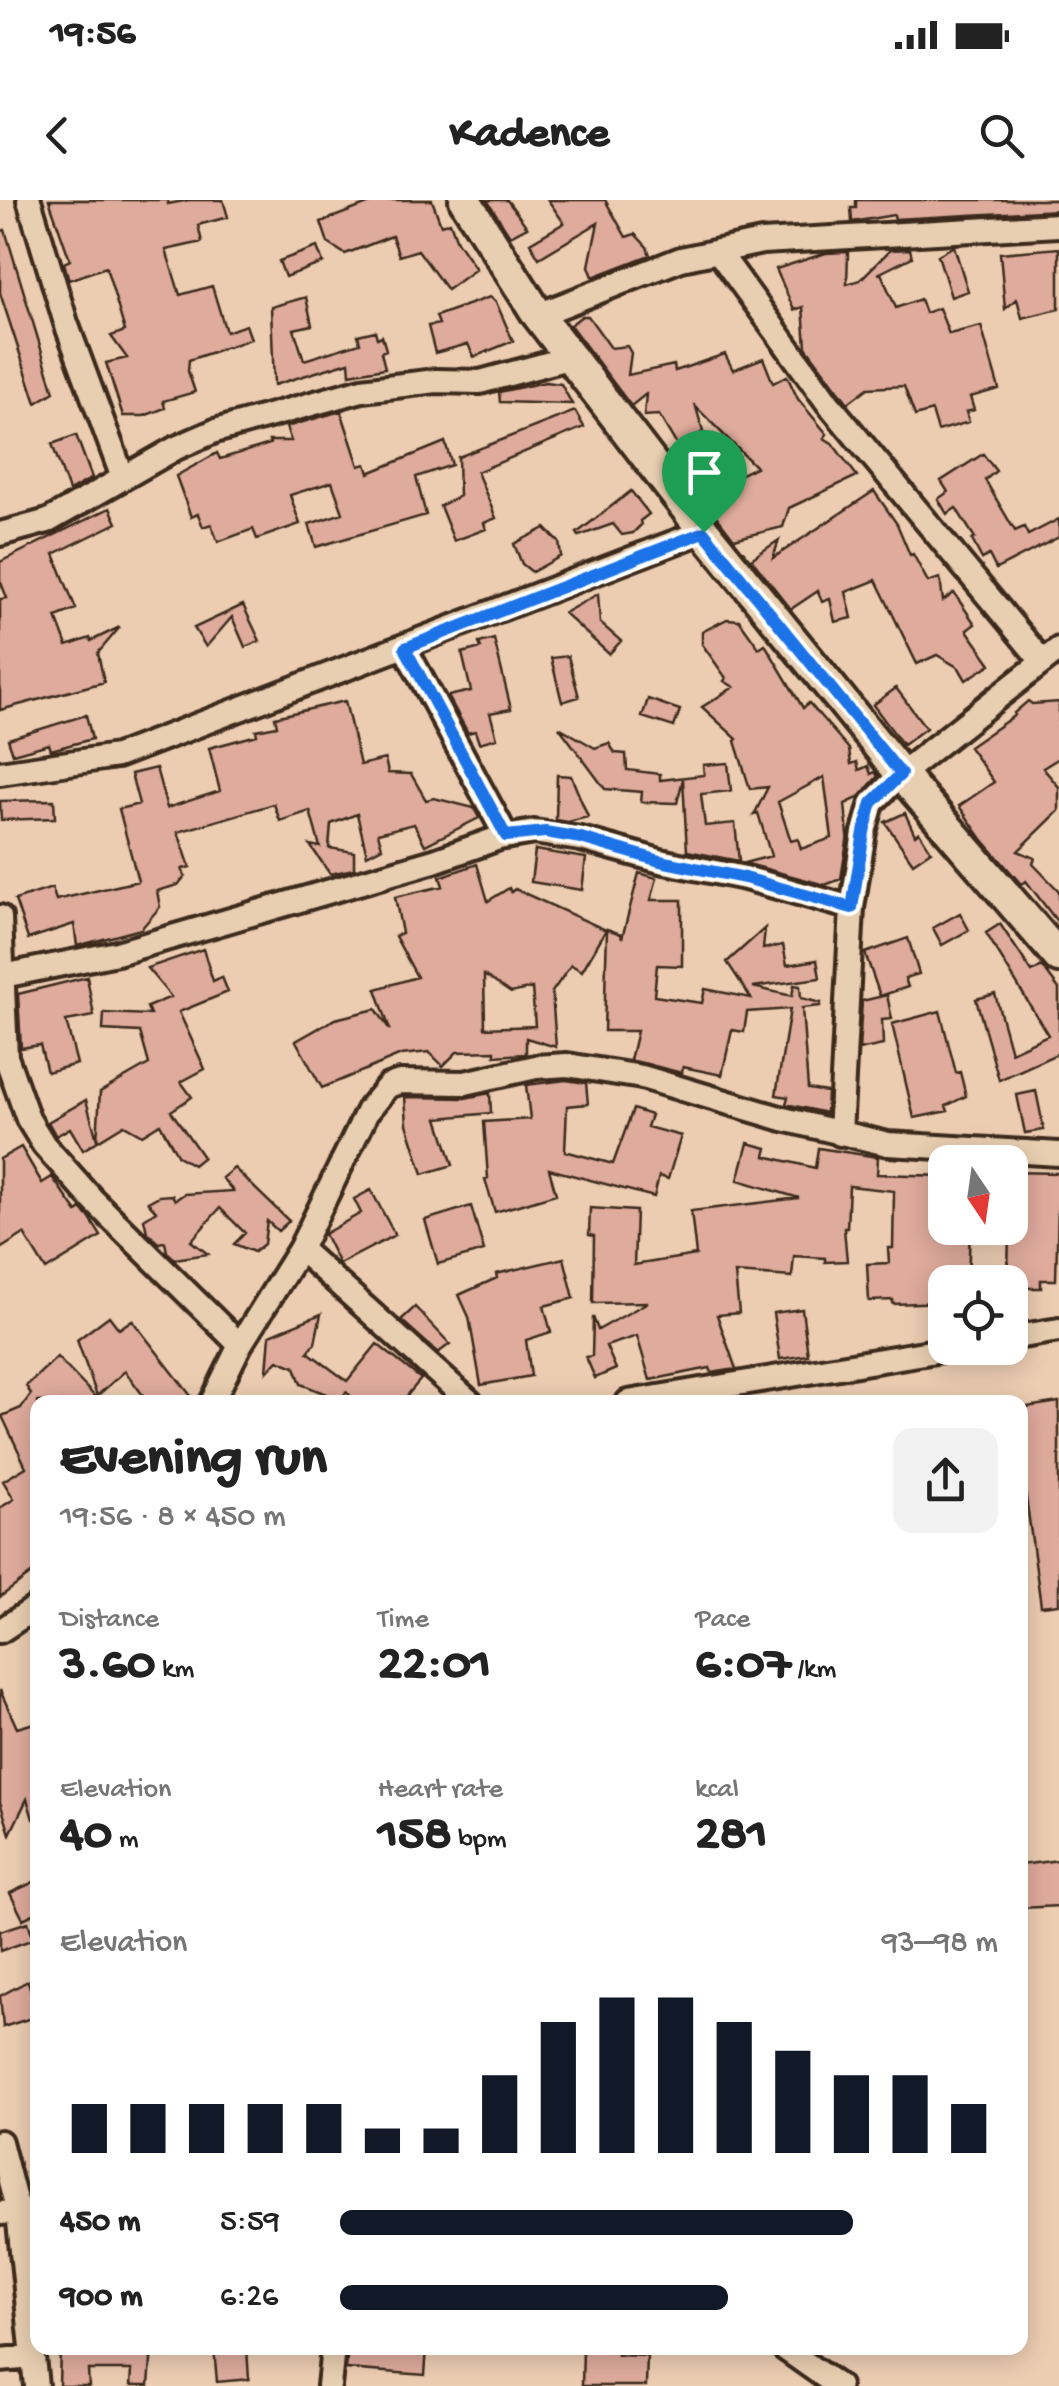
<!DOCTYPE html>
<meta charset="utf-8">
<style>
body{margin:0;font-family:"Gochi Hand",sans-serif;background:#f2f2f2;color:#222;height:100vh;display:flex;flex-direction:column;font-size:38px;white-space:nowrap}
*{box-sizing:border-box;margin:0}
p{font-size:32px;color:#767676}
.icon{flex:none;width:55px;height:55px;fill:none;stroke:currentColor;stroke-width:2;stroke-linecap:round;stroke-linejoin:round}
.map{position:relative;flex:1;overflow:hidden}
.panel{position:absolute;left:30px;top:1195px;width:998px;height:960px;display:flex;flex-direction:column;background:#fff;border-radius:20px;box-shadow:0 5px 25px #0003}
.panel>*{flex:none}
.needle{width:65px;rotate:167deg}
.buttons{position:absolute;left:928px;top:945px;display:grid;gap:20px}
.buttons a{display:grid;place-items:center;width:100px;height:100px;border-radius:20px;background:#fff;box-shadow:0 5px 25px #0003;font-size:50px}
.pin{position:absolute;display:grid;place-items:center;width:85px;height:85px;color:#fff;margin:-102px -42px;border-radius:50% 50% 50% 0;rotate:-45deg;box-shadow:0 0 10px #0007}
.pin .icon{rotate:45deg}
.round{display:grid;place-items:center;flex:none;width:105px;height:105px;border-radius:20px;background:#f2f2f2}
.overview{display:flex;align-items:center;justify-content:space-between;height:170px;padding:0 30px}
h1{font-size:55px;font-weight:700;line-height:75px}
.figures{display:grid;grid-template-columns:repeat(3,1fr);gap:15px;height:170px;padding:10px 30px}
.figures div{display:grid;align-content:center}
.figures b{font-size:50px;font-weight:700}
.figures small{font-size:28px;font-weight:400}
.figures p{font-size:28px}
.chart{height:280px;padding:20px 30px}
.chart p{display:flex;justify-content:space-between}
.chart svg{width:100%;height:180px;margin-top:10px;stroke:#111827;stroke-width:6}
ul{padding:0 30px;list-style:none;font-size:32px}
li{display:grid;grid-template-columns:160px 120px 1fr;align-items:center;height:75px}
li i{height:25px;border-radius:12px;background:#111827}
.status{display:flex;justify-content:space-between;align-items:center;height:70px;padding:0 50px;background:#fff;direction:ltr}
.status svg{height:28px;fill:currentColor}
header{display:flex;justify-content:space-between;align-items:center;height:130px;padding:0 30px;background:#fff;font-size:45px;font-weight:700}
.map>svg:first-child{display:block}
.building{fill:#dfab9d;stroke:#3b2a1e;stroke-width:2.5;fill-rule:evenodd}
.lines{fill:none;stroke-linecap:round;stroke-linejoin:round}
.minor-casing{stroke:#3b2a1e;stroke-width:30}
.tertiary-casing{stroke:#3b2a1e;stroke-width:38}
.minor{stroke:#e9cfb1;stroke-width:22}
.tertiary{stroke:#e9cfb1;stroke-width:30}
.route-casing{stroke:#fff;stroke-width:20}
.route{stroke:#1a73e8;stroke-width:12}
</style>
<div class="status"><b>19:56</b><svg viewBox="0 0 49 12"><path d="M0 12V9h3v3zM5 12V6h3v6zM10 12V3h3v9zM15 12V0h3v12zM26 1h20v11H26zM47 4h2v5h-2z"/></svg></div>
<header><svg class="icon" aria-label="back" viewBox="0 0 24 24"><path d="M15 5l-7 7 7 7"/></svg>Kadence<svg class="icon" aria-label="search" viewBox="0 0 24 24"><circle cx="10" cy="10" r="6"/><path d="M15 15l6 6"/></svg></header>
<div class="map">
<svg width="1059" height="2186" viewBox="0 0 1059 2186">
<rect width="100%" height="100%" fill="#edcdb2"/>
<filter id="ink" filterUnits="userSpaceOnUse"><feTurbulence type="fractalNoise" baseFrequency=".01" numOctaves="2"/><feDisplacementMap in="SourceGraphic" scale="20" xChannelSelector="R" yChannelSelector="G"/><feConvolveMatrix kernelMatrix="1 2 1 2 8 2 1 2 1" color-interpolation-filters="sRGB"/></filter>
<g filter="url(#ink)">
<!-- building -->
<path class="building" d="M 49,0 L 168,0 L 168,4 L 189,0 L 223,0 L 228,17 L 198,25 L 202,42 L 166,50 L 180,95 L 212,86 L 226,132 L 246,125 L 251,139 L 189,160 L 188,171 L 195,192 L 163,201 L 165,208 L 144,216 L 123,216 L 106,163 L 127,158 L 111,136 L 125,131 L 106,67 L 69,80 L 64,63 L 70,60 Z
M 378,0 L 432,0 L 441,25 L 450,22 L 457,41 L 476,69 L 447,90 L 418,50 L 399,56 L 392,36 L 345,54 L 328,43 L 321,22 Z
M 487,0 L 507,0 L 527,27 L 510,36 Z
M 548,0 L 605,0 L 626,37 L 635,34 L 647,47 L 650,55 L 593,77 L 589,66 L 598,23 L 539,58 L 530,43 L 564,23 Z
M 856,0 L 1059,0 L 1059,10 L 895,19 L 894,15 L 852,22 L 851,8 L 856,8 Z
M 5,30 L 54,192 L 36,203 L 0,93 L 0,31 Z
M 954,46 L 968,91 L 951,97 L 938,55 Z
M 317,47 L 323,63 L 285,77 L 279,61 Z
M 1059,48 L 1059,109 L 1022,118 L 1017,99 L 1005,109 L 1000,53 Z
M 910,49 L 912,57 L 878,74 L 881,73 L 896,108 L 920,99 L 925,113 L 939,108 L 949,134 L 981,126 L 999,189 L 970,197 L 974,210 L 966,212 L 969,222 L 938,231 L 932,211 L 915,216 L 904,186 L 868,188 L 848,203 L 806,147 L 803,107 L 794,110 L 776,69 L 826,53 L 848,52 L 847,84 L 860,80 L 890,50 Z
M 306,97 L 312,125 L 294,129 L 304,160 L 360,143 L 358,135 L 375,131 L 377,138 L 382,136 L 386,150 L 381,152 L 385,168 L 350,174 L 349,162 L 274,185 L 271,107 Z
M 490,97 L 496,102 L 513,141 L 474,157 L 468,144 L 435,153 L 428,126 L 439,124 L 436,116 Z
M 582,116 L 588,116 L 611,148 L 627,146 L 631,153 L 628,175 L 674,165 L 675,171 L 725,154 L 733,170 L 763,158 L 773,183 L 787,176 L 798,199 L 827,234 L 824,238 L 832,243 L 857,276 L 789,308 L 783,327 L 734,339 L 674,261 L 691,248 L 710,275 L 715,273 L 718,285 L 756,267 L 696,207 L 703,232 L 678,247 L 659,215 L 644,216 L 646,194 L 631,206 L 570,125 Z
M 545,182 L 561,184 L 572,204 L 500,202 L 499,192 Z
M 341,211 L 359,266 L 366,264 L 369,273 L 445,242 L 452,265 L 416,277 L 426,315 L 316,347 L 309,324 L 343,313 L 332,282 L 290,295 L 300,324 L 257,339 L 253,329 L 218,342 L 211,324 L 203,327 L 198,314 L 191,317 L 176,276 L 217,253 L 220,259 L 270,244 L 269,241 L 291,241 L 286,227 Z
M 575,211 L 584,227 L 477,272 L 496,318 L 484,323 L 486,329 L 454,341 L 440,306 L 459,296 L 458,257 Z
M 76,235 L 92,278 L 69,291 L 52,244 Z
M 983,254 L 996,271 L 985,280 L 1015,331 L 1024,327 L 1028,335 L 1059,319 L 1059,337 L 996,369 L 989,355 L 982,359 L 972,340 L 975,338 L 956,308 L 947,314 L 938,299 L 948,292 L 941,281 Z
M 631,291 L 649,314 L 640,321 L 641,325 L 633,333 L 622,335 L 613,324 L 579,336 L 577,333 Z
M 874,291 L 897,324 L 910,355 L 913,354 L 928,382 L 940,378 L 943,401 L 954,393 L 975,424 L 967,430 L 991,464 L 966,480 L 959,468 L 937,455 L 917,464 L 876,380 L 846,392 L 852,418 L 835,422 L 830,399 L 822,402 L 818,391 L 791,409 L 751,359 L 779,340 L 773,358 Z
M 110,308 L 117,323 L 54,354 L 76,409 L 56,417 L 67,446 L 90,438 L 91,441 L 120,427 L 98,453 L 104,482 L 0,510 L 0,399 L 7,398 L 0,380 L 0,362 Z
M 545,328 L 559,342 L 561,356 L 532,372 L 522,364 L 514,344 Z
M 598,394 L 600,423 L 621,441 L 609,454 L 564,413 Z
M 243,405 L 260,441 L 245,447 L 232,417 L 206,447 L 194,428 Z
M 727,419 L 739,420 L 759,448 L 765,444 L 803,508 L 809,503 L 849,549 L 851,564 L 857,562 L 859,570 L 868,566 L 871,574 L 875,572 L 878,576 L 858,598 L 845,604 L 848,635 L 841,679 L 825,685 L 744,663 L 771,656 L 758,613 L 754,615 L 768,587 L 750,589 L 735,541 L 737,539 L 702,507 L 734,487 L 724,481 L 726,478 L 702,444 L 702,432 ZM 824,577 L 832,638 L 801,649 L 798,639 L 791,641 L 778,602 Z
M 494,439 L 511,509 L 490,513 L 497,538 L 479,543 L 475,531 L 468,533 L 448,496 L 471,491 L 462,453 L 481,448 L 479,443 Z
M 568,456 L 579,497 L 562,502 L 551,458 Z
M 896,488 L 926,528 L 903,545 L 873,505 Z
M 648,499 L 680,510 L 674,527 L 642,517 Z
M 345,501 L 360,565 L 385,559 L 388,573 L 411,574 L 426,600 L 434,598 L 474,608 L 479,618 L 425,645 L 414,624 L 378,633 L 382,647 L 367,655 L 357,614 L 331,624 L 329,648 L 354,652 L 354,669 L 330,674 L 310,645 L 320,647 L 310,611 L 280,621 L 274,604 L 178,632 L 190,667 L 182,669 L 185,676 L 178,685 L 157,691 L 160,707 L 141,729 L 77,746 L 74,724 L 28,739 L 15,700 L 52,688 L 56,700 L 138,681 L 119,609 L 139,604 L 131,574 L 156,568 L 167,608 L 220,591 L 209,548 L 257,535 L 256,530 L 277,526 L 275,517 Z
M 1028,501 L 1032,504 L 1059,502 L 1059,558 L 1043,568 L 1059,587 L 1059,611 L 1018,651 L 1035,658 L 1033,664 L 1059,691 L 1059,724 L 1026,681 L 1021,684 L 982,639 L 959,606 L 994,582 L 969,547 L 1015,515 L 1014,513 Z
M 86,515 L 92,539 L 51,550 L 49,544 L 13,554 L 8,539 Z
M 559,527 L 595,548 L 609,543 L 615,553 L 626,554 L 627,570 L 660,574 L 660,580 L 704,575 L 703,565 L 728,563 L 731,591 L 701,594 L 705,626 L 735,623 L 739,661 L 687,651 L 683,579 L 677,603 L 641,602 L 642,592 L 605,589 Z
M 557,575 L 571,576 L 588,617 L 568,622 L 556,620 Z
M 54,600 L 55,618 L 1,620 L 0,601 Z
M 905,613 L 915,635 L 919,632 L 931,651 L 913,663 L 885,622 Z
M 535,650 L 586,658 L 582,690 L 531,682 Z
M 477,664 L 488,701 L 509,688 L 511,692 L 515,689 L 606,730 L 582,771 L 571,765 L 552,792 L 556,847 L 526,838 L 526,854 L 495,856 L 495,851 L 457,852 L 443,866 L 429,852 L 401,855 L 322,888 L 296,841 L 335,819 L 376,809 L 390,830 L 376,789 L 417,777 L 395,736 L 402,733 L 395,697 L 443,686 L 440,677 ZM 484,775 L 511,793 L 532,788 L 535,826 L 485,828 Z
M 639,673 L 657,678 L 651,700 L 682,700 L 682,766 L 657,765 L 654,796 L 702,803 L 705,789 L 751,798 L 727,762 L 765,728 L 763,749 L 783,745 L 787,765 L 817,760 L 820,778 L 753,787 L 792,796 L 794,785 L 800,786 L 801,798 L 821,803 L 820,806 L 802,808 L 808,889 L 827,892 L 826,913 L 786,904 L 788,897 L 776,895 L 790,809 L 747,812 L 744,832 L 732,830 L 722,875 L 683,867 L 682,873 L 630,860 L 637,831 L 604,831 L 607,729 L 621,734 L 622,738 Z
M 960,713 L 969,730 L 942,745 L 933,728 Z
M 1000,724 L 1032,772 L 1042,766 L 1059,789 L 1059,853 L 999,880 L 976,799 L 995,794 L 1011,852 L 1048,835 L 986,733 Z
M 908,738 L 919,774 L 905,778 L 908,787 L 880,796 L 865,753 Z
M 203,749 L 213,781 L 222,777 L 228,792 L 179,812 L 205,869 L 181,882 L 192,897 L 171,911 L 203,957 L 193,965 L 178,956 L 160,924 L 142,935 L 124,925 L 83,950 L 70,928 L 56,936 L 48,922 L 86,900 L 97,940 L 100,892 L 149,864 L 140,832 L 103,830 L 104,813 L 150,815 L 147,807 L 171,797 L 147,768 Z
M 87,777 L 94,816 L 66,821 L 77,864 L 47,872 L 40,845 L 21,848 L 18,794 Z
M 887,795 L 892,819 L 882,820 L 883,845 L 859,850 L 862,801 Z
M 940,811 L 956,873 L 960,872 L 966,896 L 946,906 L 948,911 L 914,918 L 892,824 Z
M 566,880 L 586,883 L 588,904 L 567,906 L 565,951 L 613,964 L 633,909 L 651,915 L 647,927 L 681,936 L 668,979 L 659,976 L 654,997 L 549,969 L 556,994 L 495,1012 L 485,979 L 488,978 L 484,922 L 530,919 L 526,885 Z
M 1036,891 L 1044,930 L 1025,933 L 1017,895 Z
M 490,893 L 491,913 L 438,918 L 453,965 L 423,974 L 407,924 L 405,897 L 465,898 Z
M 748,943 L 767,948 L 765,956 L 815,968 L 818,948 L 878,957 L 877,974 L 945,976 L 945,1028 L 970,1028 L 968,1082 L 945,1082 L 945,1102 L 893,1104 L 893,1100 L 869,1101 L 867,1064 L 889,1063 L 888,1048 L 893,1048 L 894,991 L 849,986 L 847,1028 L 844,1028 L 847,1061 L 825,1062 L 825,1058 L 794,1056 L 792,1077 L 735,1073 L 739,1113 L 717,1115 L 736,1169 L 712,1173 L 710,1168 L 650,1180 L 637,1136 L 606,1146 L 616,1169 L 595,1178 L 586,1157 L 592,1156 L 593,1117 L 598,1130 L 648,1102 L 593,1103 L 594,1036 L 589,1035 L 590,1008 L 636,1011 L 634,1065 L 696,1055 L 691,1011 L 799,998 L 738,980 Z
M 21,947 L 42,983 L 52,977 L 77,1012 L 81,1009 L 89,1017 L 101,1036 L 46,1070 L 24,1034 L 0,1049 L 0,959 Z
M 234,968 L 289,1021 L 278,1031 L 267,1021 L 264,1044 L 254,1052 L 234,1044 L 245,1033 L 220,1008 L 191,1041 L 208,1054 L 175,1059 L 167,1052 L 165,1042 L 158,1043 L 147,1032 L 144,1019 L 156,1011 L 148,1002 L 159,996 L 172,995 L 175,1000 L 184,994 L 233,991 L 222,978 Z
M 1010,972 L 1059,973 L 1056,1080 L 1041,1080 L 1041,1088 L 1024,1088 L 1024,1080 L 1008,1080 Z
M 371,990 L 395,1035 L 339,1064 L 324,1034 L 361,1013 L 354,999 Z
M 471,1006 L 484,1051 L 438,1064 L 425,1020 Z
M 564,1058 L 574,1098 L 544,1106 L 551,1132 L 526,1140 L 531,1176 L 481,1185 L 469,1117 L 459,1095 L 497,1078 L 496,1074 Z
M 415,1107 L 450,1144 L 438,1153 L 401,1120 Z
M 802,1109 L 808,1155 L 780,1159 L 773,1113 Z
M 321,1114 L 315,1143 L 308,1152 L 347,1181 L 377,1144 L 421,1179 L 405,1198 L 355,1200 L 346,1192 L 341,1200 L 301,1184 L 295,1167 L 278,1160 L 267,1172 L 270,1135 Z
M 109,1116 L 119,1129 L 132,1120 L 191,1196 L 183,1202 L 148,1202 L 125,1171 L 97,1196 L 77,1140 Z
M 57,1157 L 100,1202 L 38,1202 L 38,1369 L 0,1397 L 0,1308 L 14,1299 L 3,1281 L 26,1267 L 2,1216 L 21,1208 L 31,1194 L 26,1186 Z
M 1059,1202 L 1059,1404 L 1041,1406 L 1020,1254 L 1020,1208 Z
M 0,1490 L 17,1528 L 38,1522 L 38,1619 L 33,1619 L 27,1599 L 10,1634 L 0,1602 Z
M 1059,1660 L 1059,1706 L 1020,1708 L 1020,1665 Z
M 38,1680 L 38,1712 L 23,1719 L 10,1693 Z
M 28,1722 L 34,1739 L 0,1751 L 0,1731 Z
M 28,1781 L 38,1816 L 3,1827 L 0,1796 Z
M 60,2148 L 152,2148 L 149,2185 L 131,2185 L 132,2170 L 88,2170 L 89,2186 L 59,2186 Z
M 214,2148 L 247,2148 L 249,2179 L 217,2182 Z
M 348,2148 L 427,2148 L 425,2175 L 346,2169 Z
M 583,2148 L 617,2148 L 617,2155 L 647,2156 L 646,2186 L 582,2186 Z"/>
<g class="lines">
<defs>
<path id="minor" d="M 29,0 L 66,123 L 123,278
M 718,51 L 828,203 L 1042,461
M 538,115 L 681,59 L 762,42 L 1059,25
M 0,334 L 48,321 L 176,248 L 215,231 L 362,190 L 436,181 L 480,182 L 572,157
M 405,448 L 506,636
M 0,573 L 117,556 L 704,331
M 0,717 L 6,857 L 28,919 L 44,945 L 93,1000 L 240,1145
M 3,776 L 117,753 L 434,661 L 499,638 L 534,632 L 581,639 L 660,661 L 745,678 L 852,708
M 840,934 L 852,708 L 864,632 L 872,603 L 901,574 L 1059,449
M 300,1049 L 470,1202
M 1010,1138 L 1059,1130
M 212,1202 L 240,1145 L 300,1049 L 368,910 L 388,886 L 400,882 L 465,883 L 536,867 L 567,865 L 642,877 L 783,919 L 888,944 L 1059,954
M 628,1202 L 954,1148
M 0,1431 L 38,1406
M 0,1942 L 18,2012 L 36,2186
M 0,2013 L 38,2010
M 784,2148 L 838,2186
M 0,2160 L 33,2157
M 329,2186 L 333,2148"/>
<path id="tertiary" d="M 465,0 L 538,115 L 704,331 L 901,574 L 1059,757"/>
</defs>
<!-- minor casing -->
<use href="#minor" class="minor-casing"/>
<!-- tertiary casing -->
<use href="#tertiary" class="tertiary-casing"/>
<!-- minor -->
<use href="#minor" class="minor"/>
<!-- tertiary -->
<use href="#tertiary" class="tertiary"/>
</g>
</g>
<g class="lines" filter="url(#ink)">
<defs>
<path id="route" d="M 704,332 L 901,574 L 872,603 L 864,632 L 852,708 L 745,678 L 660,661 L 581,638 L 545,632 L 506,636 L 405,448 Z"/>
</defs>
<!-- route casing -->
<use href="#route" class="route-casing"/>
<!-- route -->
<use href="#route" class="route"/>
</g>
</svg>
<div class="buttons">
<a><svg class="needle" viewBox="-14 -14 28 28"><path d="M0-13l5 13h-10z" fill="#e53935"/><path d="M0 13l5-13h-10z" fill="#767676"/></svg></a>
<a><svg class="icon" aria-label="locate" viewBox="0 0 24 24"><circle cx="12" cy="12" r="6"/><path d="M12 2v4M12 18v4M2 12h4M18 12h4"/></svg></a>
</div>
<div class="pin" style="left:704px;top:332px;background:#1e9e55"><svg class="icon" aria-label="arrive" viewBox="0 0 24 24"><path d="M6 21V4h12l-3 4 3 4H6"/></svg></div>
<section class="panel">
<div class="overview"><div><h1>Evening run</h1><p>19:56 · 8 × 450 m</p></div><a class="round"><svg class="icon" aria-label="share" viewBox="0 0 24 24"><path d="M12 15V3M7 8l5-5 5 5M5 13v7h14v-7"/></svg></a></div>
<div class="figures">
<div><p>Distance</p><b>3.60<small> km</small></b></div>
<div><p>Time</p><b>22:01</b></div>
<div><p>Pace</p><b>6:07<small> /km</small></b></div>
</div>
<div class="figures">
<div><p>Elevation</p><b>40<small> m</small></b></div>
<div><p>Heart rate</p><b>158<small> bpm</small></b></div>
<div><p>kcal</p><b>281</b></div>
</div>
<div class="chart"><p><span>Elevation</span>93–98 m</p>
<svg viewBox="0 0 160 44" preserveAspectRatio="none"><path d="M5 44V32M15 44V32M25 44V32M35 44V32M45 44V32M55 44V38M65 44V38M75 44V25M85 44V12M95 44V6M105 44V6M115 44V12M125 44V19M135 44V25M145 44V25M155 44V32"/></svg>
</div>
<ul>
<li><b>450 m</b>5:59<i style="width:78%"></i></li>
<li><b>900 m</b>6:26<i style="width:59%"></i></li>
</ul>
</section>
</div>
